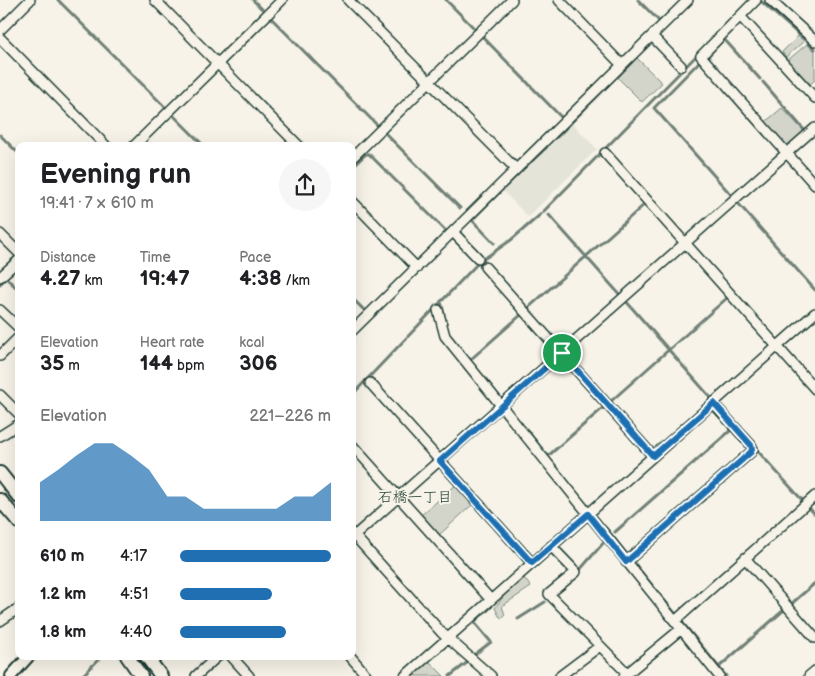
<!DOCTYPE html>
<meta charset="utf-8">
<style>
body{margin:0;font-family:"Balsamiq Sans","Klee One",sans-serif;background:#f6f6f6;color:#202124;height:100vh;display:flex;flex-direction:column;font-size:19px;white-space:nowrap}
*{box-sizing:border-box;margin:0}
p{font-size:16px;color:#757577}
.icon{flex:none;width:28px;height:28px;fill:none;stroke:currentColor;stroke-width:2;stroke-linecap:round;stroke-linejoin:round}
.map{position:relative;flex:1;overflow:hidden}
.panel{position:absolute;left:15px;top:142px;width:341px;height:518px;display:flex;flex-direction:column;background:#fff;border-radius:10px;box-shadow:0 5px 20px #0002}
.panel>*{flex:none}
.pin{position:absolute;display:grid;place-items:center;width:42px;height:42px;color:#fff;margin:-21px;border:2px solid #fff;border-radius:50%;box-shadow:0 1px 5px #0007}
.round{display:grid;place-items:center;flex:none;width:52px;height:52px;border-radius:26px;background:#f6f6f6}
.overview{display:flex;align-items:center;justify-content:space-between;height:85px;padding:0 25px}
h1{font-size:28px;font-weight:700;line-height:38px}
.figures{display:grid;grid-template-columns:repeat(3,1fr);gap:8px;height:85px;padding:5px 25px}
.figures div{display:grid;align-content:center}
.figures b{font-size:21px;font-weight:700}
.figures small{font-size:14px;font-weight:400}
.figures p{font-size:14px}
.chart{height:140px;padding:10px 25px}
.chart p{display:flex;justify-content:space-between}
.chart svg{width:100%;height:90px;margin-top:5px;fill:#1f6fb2;opacity:.7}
ul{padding:0 25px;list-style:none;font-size:16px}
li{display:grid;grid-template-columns:80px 60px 1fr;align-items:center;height:38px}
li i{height:12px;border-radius:6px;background:#1f6fb2}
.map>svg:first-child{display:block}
.built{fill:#e5e4d9}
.green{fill:#d3d5ca;stroke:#79897f}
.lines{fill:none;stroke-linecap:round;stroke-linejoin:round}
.stream{stroke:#6f8077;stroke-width:3}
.minor-casing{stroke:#1f3d34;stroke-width:12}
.tertiary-casing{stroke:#1f3d34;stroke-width:14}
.primary-casing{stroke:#1f3d34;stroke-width:16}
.minor{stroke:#f7f3e8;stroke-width:9}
.tertiary{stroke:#f7f3e8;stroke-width:10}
.primary{stroke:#f7f3e8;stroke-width:12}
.route-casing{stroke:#fff;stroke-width:10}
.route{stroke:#1f6fb2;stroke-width:6}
.labels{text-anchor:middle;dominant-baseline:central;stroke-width:4;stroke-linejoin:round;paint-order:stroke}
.neighbourhood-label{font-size:15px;fill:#1f3d34;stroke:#f7f3e8}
</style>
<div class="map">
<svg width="815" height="676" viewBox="0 0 815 676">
<rect width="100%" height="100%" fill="#f7f3e8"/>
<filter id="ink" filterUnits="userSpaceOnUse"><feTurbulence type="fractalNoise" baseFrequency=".02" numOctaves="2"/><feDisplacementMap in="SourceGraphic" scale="10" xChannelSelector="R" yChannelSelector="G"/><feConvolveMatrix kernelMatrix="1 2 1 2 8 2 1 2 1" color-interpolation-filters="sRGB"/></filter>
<g filter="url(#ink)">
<!-- built -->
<path class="built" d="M 572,123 L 597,149 L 528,217 L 503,191 Z"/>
<!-- green -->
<path class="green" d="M 798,36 L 804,41 L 786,57 L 782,52 Z
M 807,44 L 815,51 L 815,80 L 810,84 L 788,60 Z
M 637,58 L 662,83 L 642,102 L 618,78 Z
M 782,108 L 805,132 L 788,148 L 785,148 L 764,123 Z
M 457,484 L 474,503 L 438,536 L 420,516 Z
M 524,578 L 531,587 L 502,606 L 505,615 L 502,618 L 499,616 L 495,608 C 498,603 501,601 503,596 Z
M 429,661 L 444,676 L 412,676 L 413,676 Z"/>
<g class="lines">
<!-- stream -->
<path class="stream" d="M 58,0 L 168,110
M 253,0 L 264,11
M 446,0 L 475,29
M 638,0 L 660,22
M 762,2 L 804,39
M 271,18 L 377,125
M 481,35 L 562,118
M 724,39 L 760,79
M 808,43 L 815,49
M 707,57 L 741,21
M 700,61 L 654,108 L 733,197
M 763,82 L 805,131
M 171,113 L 204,146
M 384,132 L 460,208
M 0,135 L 19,154
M 557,137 L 635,58
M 532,161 L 547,147
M 352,167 L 366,154 L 369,154 L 447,232
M 737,202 L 815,290
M 549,215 L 621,296
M 494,243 L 472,220 L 522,170
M 0,284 L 6,278 L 19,290
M 352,298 L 366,312
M 625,300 L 711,398
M 441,301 L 445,319
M 527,309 L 645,204
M 470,360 L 522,314
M 352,395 L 478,263 L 511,240 L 540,215 L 698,54
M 610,402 L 727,298
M 527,430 L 571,486
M 755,448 L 803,501
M 548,456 L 604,407
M 808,507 L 815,514
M 606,528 L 629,557
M 615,532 L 731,430
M 634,563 L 674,612
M 578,572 L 605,541
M 790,605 L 815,583
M 487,611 L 492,606
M 518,619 L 545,602
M 682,622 L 726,676
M 474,655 L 491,642 L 474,622 L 483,614
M 719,667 L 785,609
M 82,676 L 102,656
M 450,676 L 468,662"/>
<defs>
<path id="minor" d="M 155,0 L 299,146
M 348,0 L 516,169
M 559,0 L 622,65
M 756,0 L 701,56 L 815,185
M 770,0 L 815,41
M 740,16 L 815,98
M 0,30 L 30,0
M 652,36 L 681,66
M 0,38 L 106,146
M 134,146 L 282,0
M 605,153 L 815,389
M 352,158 L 512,0
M 352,201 L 417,268
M 453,232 L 478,258
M 0,234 L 19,253
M 485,267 L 653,456
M 0,277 L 19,260
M 0,310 L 19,328
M 438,310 L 445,336 L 719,676
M 352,331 L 688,0
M 0,356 L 19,337
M 370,383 L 532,563
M 0,395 L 19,414
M 0,436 L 19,424
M 352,445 L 491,600
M 352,533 L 442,633 L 491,676
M 352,538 L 815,128
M 551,546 L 576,572 L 549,594 L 627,673
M 745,558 L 815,638
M 626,562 L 751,452 L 753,449 L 751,445 L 713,403
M 0,621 L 19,608
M 675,621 L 815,496
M 231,656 L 249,676
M 350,656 L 367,676
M 196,676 L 218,656
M 405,676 L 815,313
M 560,676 L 600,646
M 624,676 L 681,629
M 809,676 L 815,671"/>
<path id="tertiary" d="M 11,676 L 29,656"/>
<path id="primary" d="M 0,473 L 19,497
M 0,500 L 19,522
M 127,656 L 141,676
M 146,656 L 161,676"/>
</defs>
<!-- minor casing -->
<use href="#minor" class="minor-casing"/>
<!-- tertiary casing -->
<use href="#tertiary" class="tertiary-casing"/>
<!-- primary casing -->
<use href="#primary" class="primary-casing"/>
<!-- minor -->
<use href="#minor" class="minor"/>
<!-- tertiary -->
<use href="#tertiary" class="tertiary"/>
<!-- primary -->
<use href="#primary" class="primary"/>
</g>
</g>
<g class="lines" filter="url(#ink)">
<defs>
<path id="route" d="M 562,353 L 653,456 L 714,403 L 751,445 L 752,449 L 751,452 L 626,562 L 588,514 L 532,563 L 440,461 Z"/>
</defs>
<!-- route casing -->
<use href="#route" class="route-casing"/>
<!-- route -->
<use href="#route" class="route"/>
</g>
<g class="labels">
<!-- neighbourhood labels -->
<g class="neighbourhood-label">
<text x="415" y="497">石橋一丁目</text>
</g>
</g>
</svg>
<div class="pin" style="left:562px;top:353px;background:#1e9e55"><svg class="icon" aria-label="arrive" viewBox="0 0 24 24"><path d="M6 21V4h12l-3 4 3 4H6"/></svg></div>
<section class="panel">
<div class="overview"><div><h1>Evening run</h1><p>19:41 · 7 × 610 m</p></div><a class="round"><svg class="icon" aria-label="share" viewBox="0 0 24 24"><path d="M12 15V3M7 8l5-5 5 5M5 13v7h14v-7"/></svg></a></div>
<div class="figures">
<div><p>Distance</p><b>4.27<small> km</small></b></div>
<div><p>Time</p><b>19:47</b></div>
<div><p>Pace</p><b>4:38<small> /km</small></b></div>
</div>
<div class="figures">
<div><p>Elevation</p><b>35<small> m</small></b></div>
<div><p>Heart rate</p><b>144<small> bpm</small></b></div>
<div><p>kcal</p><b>306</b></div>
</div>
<div class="chart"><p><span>Elevation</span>221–226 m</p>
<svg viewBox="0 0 160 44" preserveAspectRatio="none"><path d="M0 44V25L10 19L20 12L30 6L40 6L50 12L60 19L70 32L80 32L90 38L100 38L110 38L120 38L130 38L140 32L150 32L160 25V44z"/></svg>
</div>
<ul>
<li><b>610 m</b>4:17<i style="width:100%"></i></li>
<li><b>1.2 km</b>4:51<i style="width:61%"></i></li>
<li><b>1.8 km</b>4:40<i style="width:70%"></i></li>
</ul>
</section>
</div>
